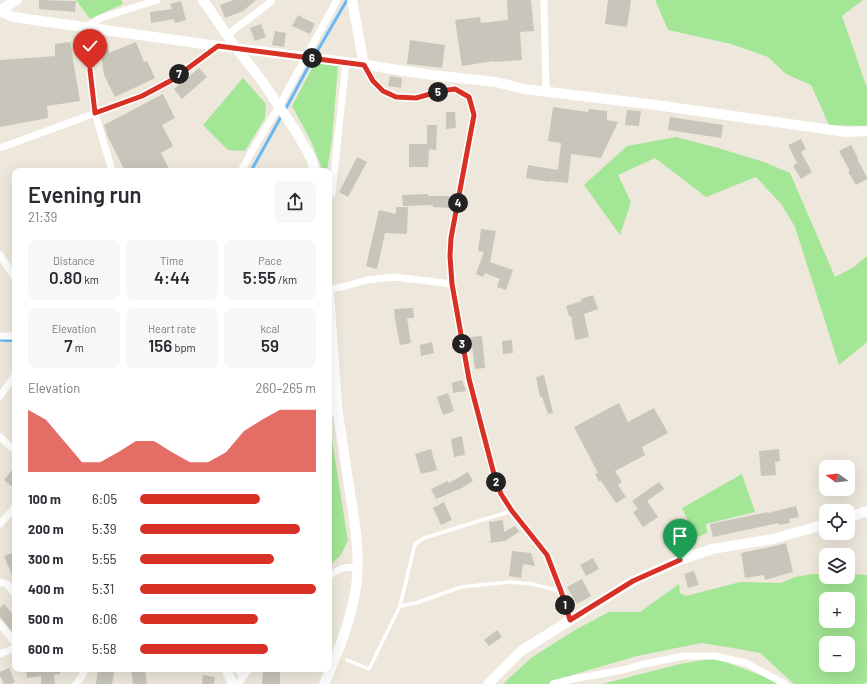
<!DOCTYPE html>
<meta charset="utf-8">
<style>
body{margin:0;font-family:Barlow,sans-serif;background:#f7f7f7;color:#2b2b33;height:100vh;display:flex;flex-direction:column;font-size:15px;white-space:nowrap}
*{box-sizing:border-box;margin:0}
p{font-size:13px;color:#7c7c81}
.icon{flex:none;width:22px;height:22px;fill:none;stroke:currentColor;stroke-width:2;stroke-linecap:round;stroke-linejoin:round}
.map{position:relative;flex:1;overflow:hidden}
.sheet{position:absolute;left:12px;top:168px;width:320px;height:504px;display:flex;flex-direction:column;background:#fff;border-radius:8px;box-shadow:0 4px 16px #0002}
.sheet>*{flex:none}
.needle{width:26px;rotate:285deg}
.tools{position:absolute;left:819px;top:460px;display:grid;gap:8px}
.tools a{display:grid;place-items:center;width:36px;height:36px;border-radius:8px;background:#fff;box-shadow:0 4px 16px #0002;font-size:20px}
.pin{position:absolute;display:grid;place-items:center;width:34px;height:34px;color:#fff;margin:-41px -17px;border-radius:50% 50% 50% 0;rotate:-45deg;box-shadow:0 0 4px #0007}
.pin .icon{rotate:45deg}
.km{position:absolute;width:20px;height:20px;margin:-10px;border-radius:50%;background:#222;color:#fff;font-size:11px;line-height:20px;text-align:center}
.round{display:grid;place-items:center;flex:none;width:42px;height:42px;border-radius:8px;background:#f7f7f7}
.summary{display:flex;align-items:center;justify-content:space-between;height:68px;padding:0 16px}
h1{font-size:22px;font-weight:600;line-height:30px}
.metrics{display:grid;grid-template-columns:repeat(3,1fr);gap:6px;height:68px;padding:4px 16px}
.metrics div{display:grid;align-content:center;border-radius:8px;background:#f7f7f7;text-align:center}
.metrics b{font-size:17px;font-weight:600}
.metrics small{font-size:11px;font-weight:400}
.metrics p{font-size:11px}
.chart{height:112px;padding:8px 16px}
.chart p{display:flex;justify-content:space-between}
.chart svg{width:100%;height:72px;margin-top:4px;fill:#d93025;opacity:.7}
ul{padding:0 16px;list-style:none;font-size:13px}
li{display:grid;grid-template-columns:64px 48px 1fr;align-items:center;height:30px}
li i{height:10px;border-radius:5px;background:#d93025}
.map>svg:first-child{display:block}
.green{fill:#a3e695;fill-rule:evenodd}
.lines{fill:none;stroke-linecap:round;stroke-linejoin:round}
.stream{stroke:#69b8f4;stroke-width:3}
.building{fill:#c8c5bb}
.lane{stroke:#fff;stroke-width:3.5}
.street{stroke:#fff;stroke-width:7}
.secondary{stroke:#fff;stroke-width:10}
.route-casing{stroke:#fff;stroke-width:8}
.route{stroke:#d93025;stroke-width:5}
</style>
<div class="map">
<svg width="867" height="684" viewBox="0 0 867 684">
<rect width="100%" height="100%" fill="#ede8db"/>
<!-- green -->
<path class="green" d="M 76,0 L 121,0 L 123,4 L 90,19 Z
M 656,0 L 863,0 L 842,16 L 867,88 L 867,126 L 829,125 L 811,85 L 786,74 L 768,57 L 731,44 L 668,30 L 656,2 Z
M 315,63 L 338,66 L 332,139 L 327,171 L 323,171 L 311,141 L 292,106 Z
M 243,78 L 266,104 L 265,118 L 245,151 L 228,150 L 203,125 Z
M 676,137 L 718,148 L 764,162 L 790,173 L 835,277 L 854,267 L 867,256 L 867,342 L 839,365 L 795,227 L 782,205 L 756,177 L 706,197 L 655,158 L 618,175 L 631,202 L 620,235 L 584,185 L 627,146 Z
M 329,421 L 348,541 L 340,556 L 329,566 Z
M 742,474 L 755,512 L 706,524 L 707,533 L 696,538 L 682,508 Z
M 812,574 L 826,574 L 826,577 L 848,577 L 848,574 L 867,575 L 867,682 L 866,682 L 863,684 L 794,684 L 760,653 L 733,648 L 701,643 L 637,656 L 572,675 L 566,684 L 503,684 L 531,658 L 575,630 L 609,612 L 640,612 L 679,584 L 680,593 L 686,596 L 740,582 L 781,583 L 795,577 ZM 826,599 L 848,599 L 848,621 L 826,621 ZM 826,643 L 848,643 L 848,665 L 826,665 Z
M 715,658 L 784,684 L 602,684 L 680,664 Z"/>
<g class="lines">
<!-- stream -->
<path class="stream" d="M 315,55 L 347,0
M 285,110 L 312,60
M 251,171 L 282,115
M 0,340 L 15,341"/>
</g>
<!-- building -->
<path class="building" d="M 39,0 L 76,1 L 75,12 L 39,9 Z
M 233,0 L 256,0 L 243,11 L 225,18 L 220,5 Z
M 507,0 L 531,0 L 534,31 L 520,32 L 522,60 L 494,62 L 494,61 L 462,66 L 455,20 L 480,17 L 481,23 L 508,20 Z
M 608,0 L 631,0 L 627,27 L 605,24 Z
M 181,1 L 186,20 L 175,23 L 174,19 L 151,23 L 150,12 L 172,9 L 170,4 Z
M 298,15 L 315,24 L 310,34 L 292,26 Z
M 261,24 L 266,37 L 255,41 L 250,28 Z
M 275,31 L 286,33 L 284,47 L 272,45 Z
M 410,40 L 445,45 L 442,68 L 407,64 Z
M 70,42 L 80,101 L 47,106 L 48,118 L 0,127 L 0,60 L 55,56 L 55,44 Z
M 136,42 L 144,62 L 147,61 L 155,78 L 115,97 L 104,75 L 101,55 L 99,56 L 97,45 L 108,44 L 109,53 Z
M 199,68 L 207,77 L 182,99 L 174,89 Z
M 390,76 L 402,78 L 401,88 L 388,86 Z
M 163,94 L 175,118 L 162,125 L 173,146 L 161,153 L 170,171 L 125,171 L 107,135 L 104,125 Z
M 553,107 L 588,112 L 589,109 L 607,111 L 607,120 L 618,122 L 601,158 L 571,154 L 568,183 L 549,181 L 549,182 L 526,178 L 528,165 L 558,170 L 561,143 L 548,141 Z
M 627,110 L 641,111 L 639,126 L 625,125 Z
M 446,112 L 455,112 L 456,128 L 446,129 Z
M 670,117 L 723,125 L 721,138 L 668,130 Z
M 427,125 L 437,125 L 436,150 L 429,149 L 428,167 L 409,167 L 409,144 L 427,144 Z
M 801,139 L 806,149 L 801,152 L 812,172 L 801,179 L 793,166 L 797,163 L 788,145 Z
M 851,145 L 858,158 L 857,159 L 867,177 L 867,179 L 856,185 L 848,172 L 850,171 L 839,151 Z
M 357,157 L 367,162 L 348,197 L 339,192 Z
M 428,194 L 428,196 L 449,196 L 449,208 L 433,207 L 433,205 L 403,206 L 402,195 Z
M 396,207 L 408,207 L 407,234 L 385,233 L 377,269 L 366,266 L 379,210 L 396,214 Z
M 481,229 L 496,231 L 490,262 L 513,270 L 506,290 L 497,287 L 500,279 L 485,273 L 483,277 L 476,274 L 484,252 L 478,251 Z
M 593,295 L 598,309 L 584,314 L 589,337 L 575,340 L 571,316 L 569,316 L 566,306 L 582,301 L 581,299 Z
M 413,308 L 414,318 L 407,318 L 411,343 L 400,345 L 395,319 L 394,309 Z
M 482,336 L 485,368 L 475,369 L 471,337 Z
M 512,340 L 513,353 L 503,354 L 502,341 Z
M 432,342 L 434,353 L 421,356 L 420,345 Z
M 544,375 L 553,413 L 548,414 L 542,397 L 540,397 L 536,377 Z
M 462,380 L 466,391 L 453,393 L 452,383 Z
M 448,393 L 454,411 L 443,415 L 437,397 Z
M 619,403 L 628,422 L 654,408 L 668,433 L 642,447 L 645,455 L 615,471 L 622,482 L 618,485 L 626,497 L 616,503 L 601,481 L 599,482 L 595,474 L 598,473 L 574,427 Z
M 462,436 L 465,455 L 454,457 L 451,439 Z
M 431,449 L 437,470 L 421,474 L 415,454 Z
M 779,449 L 780,461 L 775,462 L 776,475 L 761,476 L 759,451 Z
M 15,466 L 15,489 L 4,480 Z
M 468,472 L 473,481 L 462,488 L 436,499 L 431,489 L 448,481 L 449,483 Z
M 659,482 L 664,489 L 647,501 L 658,517 L 643,527 L 633,512 L 638,509 L 632,501 Z
M 444,502 L 452,520 L 441,525 L 433,508 Z
M 796,506 L 799,517 L 789,519 L 790,523 L 779,525 L 779,523 L 713,537 L 710,524 L 768,512 L 768,513 Z
M 503,520 L 504,532 L 515,526 L 519,532 L 505,541 L 488,543 L 491,541 L 489,522 Z
M 786,543 L 793,572 L 765,580 L 764,575 L 745,578 L 741,553 L 775,546 Z
M 512,551 L 531,553 L 535,566 L 523,564 L 521,578 L 509,576 Z
M 15,552 L 15,582 L 4,556 Z
M 593,558 L 599,569 L 586,576 L 580,565 Z
M 694,571 L 699,585 L 688,588 L 684,574 Z
M 582,579 L 591,596 L 577,604 L 567,587 Z
M 4,604 L 15,617 L 15,635 L 0,617 L 0,608 Z
M 497,630 L 502,637 L 489,646 L 484,640 Z
M 9,668 L 15,682 L 11,684 L 4,684 L 0,676 L 0,672 Z
M 26,669 L 60,669 L 60,674 L 54,675 L 55,684 L 41,684 L 41,676 L 27,678 Z
M 98,669 L 115,669 L 112,684 L 96,684 Z
M 131,669 L 145,669 L 147,684 L 133,684 Z
M 263,669 L 280,669 L 280,684 L 262,684 Z
M 203,675 L 215,677 L 214,684 L 202,684 Z"/>
<g class="lines">
<!-- lane -->
<path class="lane" d="M 400,606 L 416,603 L 461,587 L 489,584 L 509,582 L 532,584 L 560,591
M 347,660 L 369,669 L 400,606 L 415,544 L 424,538 L 511,511"/>
<!-- street -->
<path class="street" d="M 544,0 L 546,91
M 227,35 L 271,2
M 364,65 L 373,81 L 383,91 L 396,97 L 416,98 L 441,91 L 455,89 L 469,97 L 474,115 L 451,238 L 450,256 L 452,284 L 469,379 L 495,478 L 501,494 L 511,511 L 547,555 L 561,591 L 570,620
M 0,148 L 142,96 L 172,80 L 218,46
M 112,171 L 95,113 L 86,27 L 101,18 L 157,0
M 241,171 L 251,153 L 279,106 L 337,0
M 332,193 L 346,62
M 0,255 L 15,278
M 329,289 L 342,287 L 367,280 L 395,277 L 452,284
M 0,336 L 15,336
M 0,396 L 15,375
M 329,413 L 338,412
M 0,437 L 15,451
M 0,524 L 15,507
M 329,576 C 340,568 344,567 358,567
M 0,582 L 7,584 L 15,594
M 0,624 L 15,643
M 0,654 L 15,648
M 237,669 L 243,676
M 76,684 L 82,676 L 85,669
M 238,684 L 249,669
M 553,684 L 568,680 L 623,670 L 644,664 L 684,656 L 715,656 L 746,663 L 785,684"/>
<!-- secondary -->
<path class="secondary" d="M 203,0 L 236,48 L 262,81 L 297,133 L 311,158 L 315,171
M 352,0 L 364,65
M 0,10 L 17,0
M 0,11 L 13,17 L 218,46 L 346,62 L 432,75 L 496,82 L 524,89 L 656,105 L 846,132 L 867,131
M 848,518 L 867,511
M 226,669 L 233,684
M 324,684 C 338,652 351,621 356,587 C 360,560 356,532 352,505 C 347,474 342,443 338,412 C 334,372 332,331 329,291
M 488,684 L 521,651 L 633,581 L 680,560 L 712,549 L 773,539 L 826,524"/>
</g>
<g class="lines">
<defs>
<path id="route" d="M 90,70 L 95,113 L 142,96 L 172,80 L 218,46 L 364,65 L 373,81 L 383,91 L 396,97 L 416,98 L 441,91 L 455,89 L 469,97 L 474,115 L 451,238 L 450,256 L 452,284 L 469,379 L 495,478 L 501,494 L 512,511 L 547,555 L 561,591 L 570,620 L 633,581 L 680,560"/>
</defs>
<!-- route casing -->
<use href="#route" class="route-casing"/>
<!-- route -->
<use href="#route" class="route"/>
</g>
</svg>
<div class="tools">
<a><svg class="needle" viewBox="-14 -14 28 28"><path d="M0-13l5 13h-10z" fill="#e53935"/><path d="M0 13l5-13h-10z" fill="#7c7c81"/></svg></a>
<a><svg class="icon" aria-label="locate" viewBox="0 0 24 24"><circle cx="12" cy="12" r="6"/><path d="M12 2v4M12 18v4M2 12h4M18 12h4"/></svg></a>
<a><svg class="icon" aria-label="layers" viewBox="0 0 24 24"><path d="M12 4l9 5-9 5-9-5zM3 14l9 5 9-5"/></svg></a>
<a>+</a>
<a>−</a>
</div>
<div class="pin" style="left:680px;top:560px;background:#1e9e55"><svg class="icon" aria-label="arrive" viewBox="0 0 24 24"><path d="M6 21V4h12l-3 4 3 4H6"/></svg></div>
<div class="pin" style="left:90px;top:70px;background:#d93025"><svg class="icon" aria-label="check" viewBox="0 0 24 24"><path d="M5 12l5 5 9-10"/></svg></div>
<b class="km" style="left:565px;top:605px">1</b>
<b class="km" style="left:496px;top:482px">2</b>
<b class="km" style="left:462px;top:344px">3</b>
<b class="km" style="left:458px;top:203px">4</b>
<b class="km" style="left:438px;top:92px">5</b>
<b class="km" style="left:312px;top:58px">6</b>
<b class="km" style="left:179px;top:74px">7</b>
<section class="sheet">
<div class="summary"><div><h1>Evening run</h1><p>21:39</p></div><a class="round"><svg class="icon" aria-label="share" viewBox="0 0 24 24"><path d="M12 15V3M7 8l5-5 5 5M5 13v7h14v-7"/></svg></a></div>
<div class="metrics">
<div><p>Distance</p><b>0.80<small> km</small></b></div>
<div><p>Time</p><b>4:44</b></div>
<div><p>Pace</p><b>5:55<small> /km</small></b></div>
</div>
<div class="metrics">
<div><p>Elevation</p><b>7<small> m</small></b></div>
<div><p>Heart rate</p><b>156<small> bpm</small></b></div>
<div><p>kcal</p><b>59</b></div>
</div>
<div class="chart"><p><span>Elevation</span>260–265 m</p>
<svg viewBox="0 0 160 44" preserveAspectRatio="none"><path d="M0 44V6L10 12L20 25L30 38L40 38L50 32L60 25L70 25L80 32L90 38L100 38L110 32L120 19L130 12L140 6L150 6L160 6V44z"/></svg>
</div>
<ul>
<li><b>100 m</b>6:05<i style="width:68%"></i></li>
<li><b>200 m</b>5:39<i style="width:91%"></i></li>
<li><b>300 m</b>5:55<i style="width:76%"></i></li>
<li><b>400 m</b>5:31<i style="width:100%"></i></li>
<li><b>500 m</b>6:06<i style="width:67%"></i></li>
<li><b>600 m</b>5:58<i style="width:73%"></i></li>
</ul>
</section>
</div>
